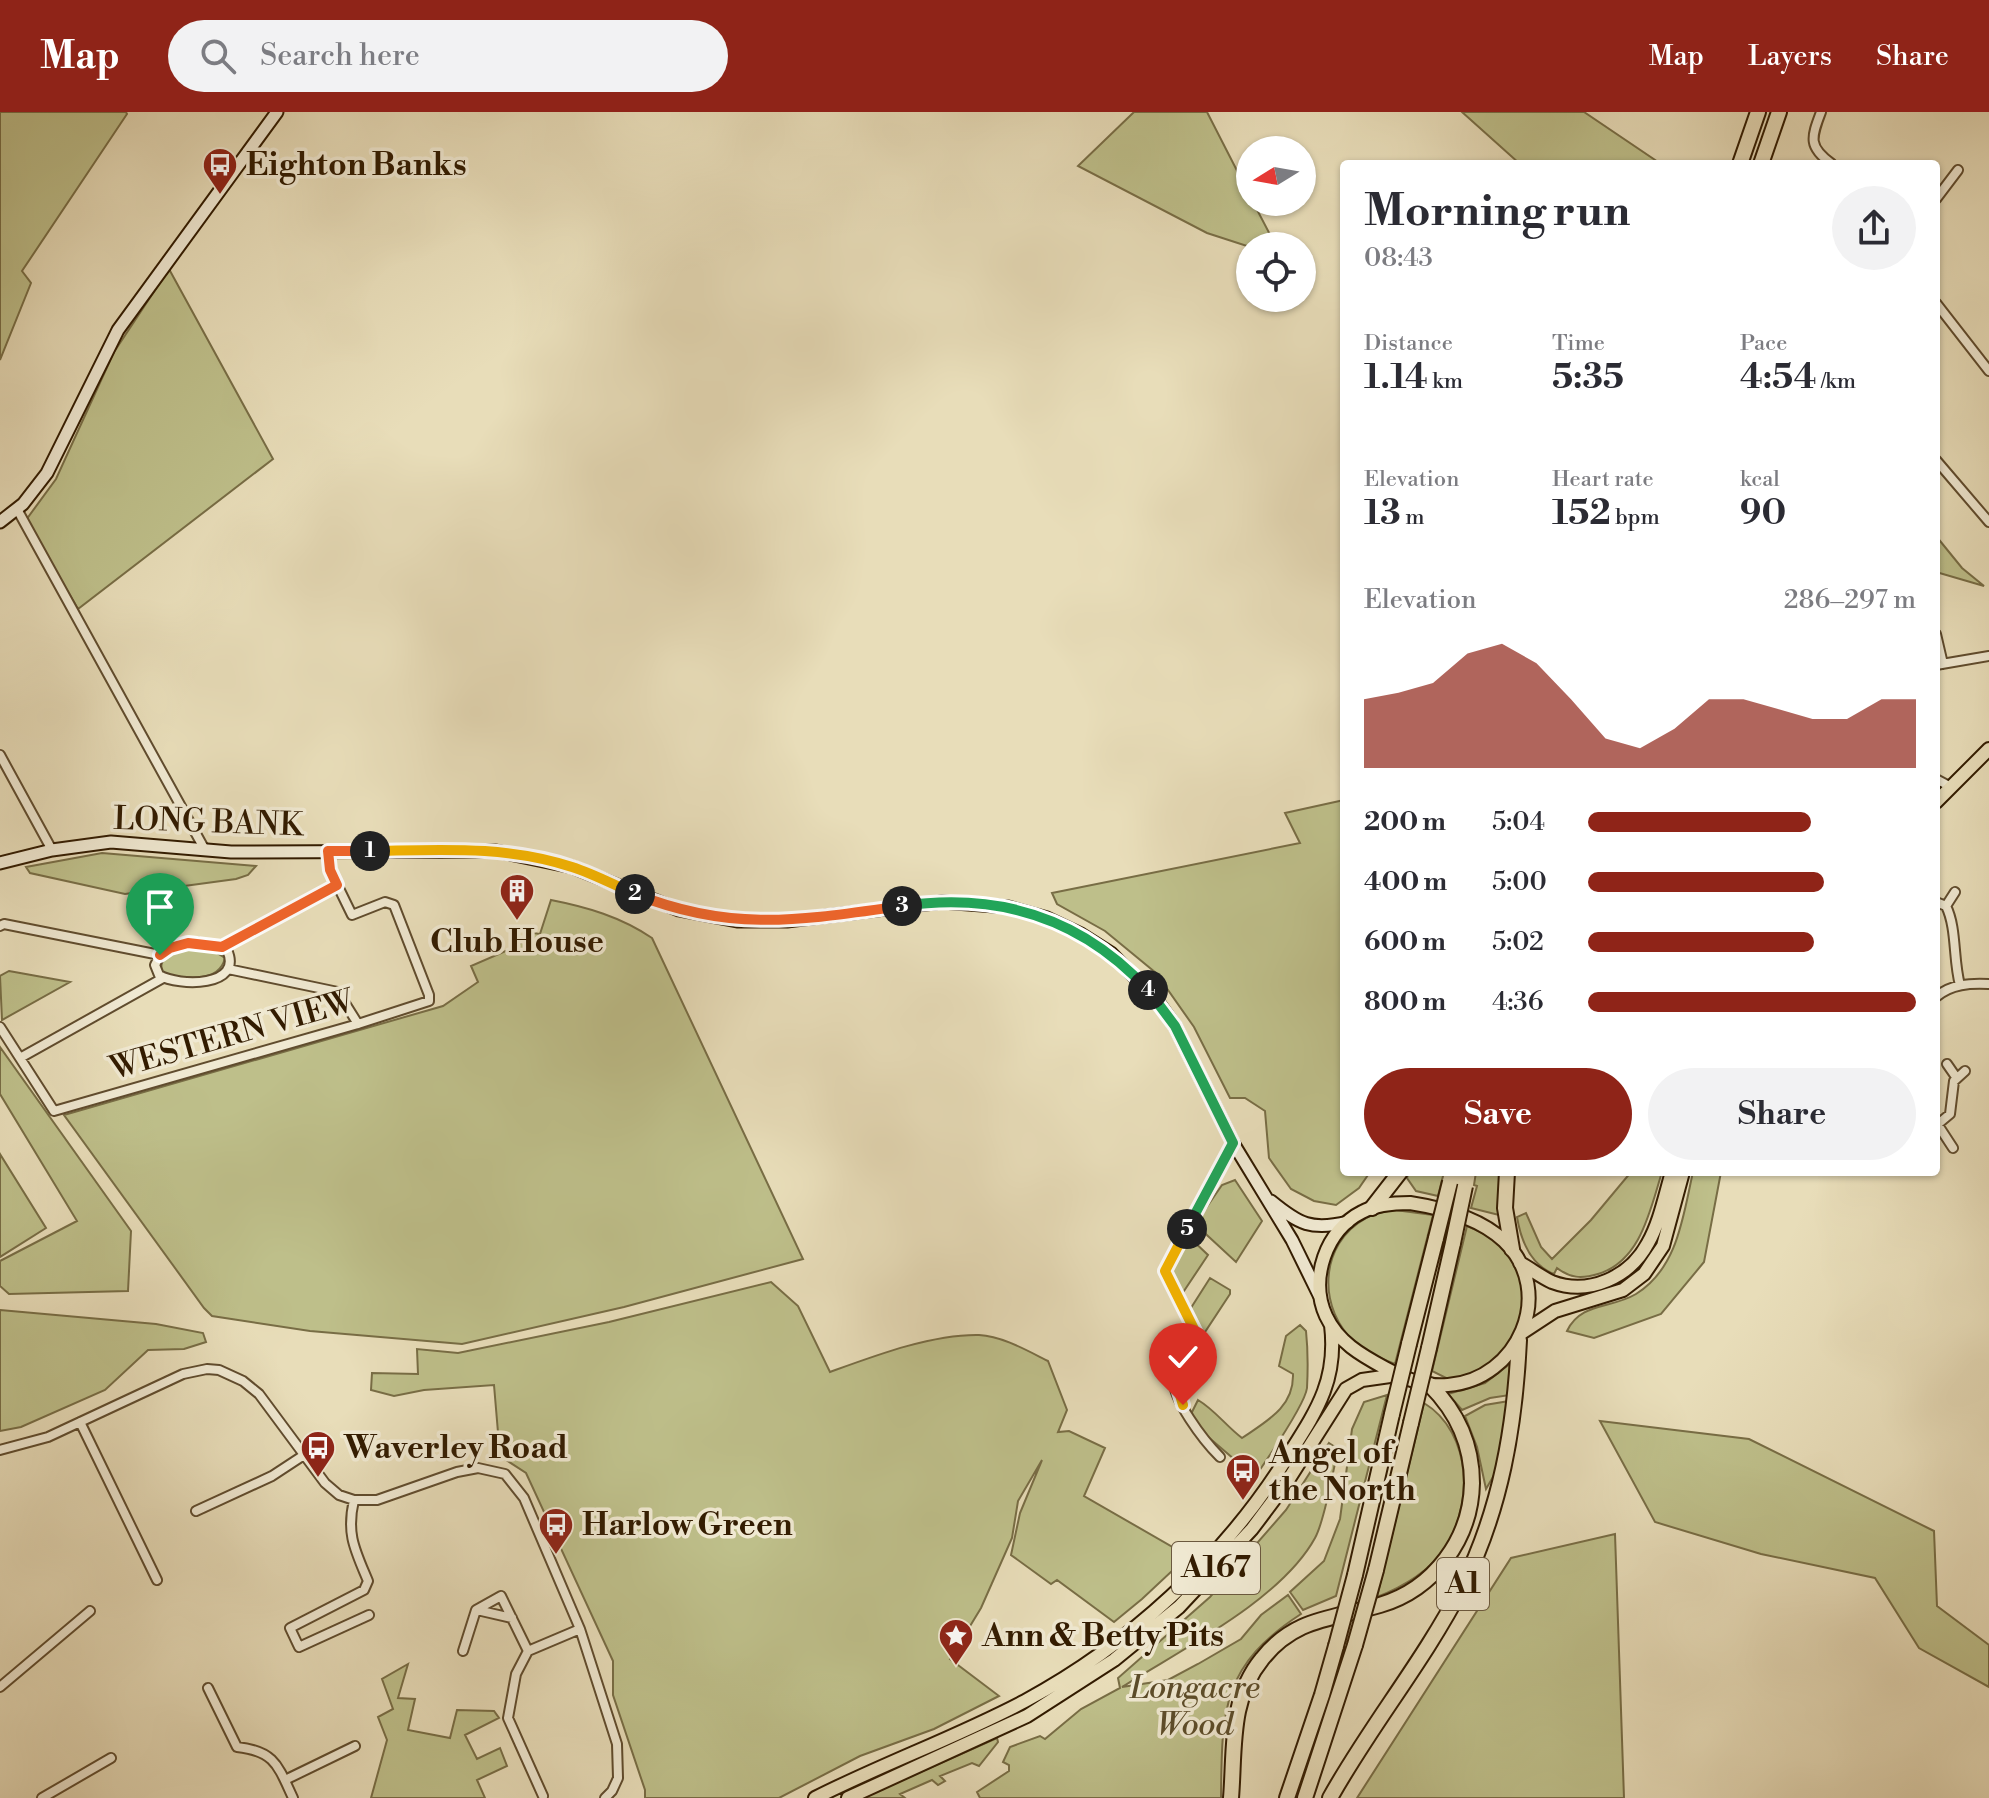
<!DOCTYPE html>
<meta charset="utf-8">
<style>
body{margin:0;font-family:"Libre Bodoni",serif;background:#f2f2f3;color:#2b2b33;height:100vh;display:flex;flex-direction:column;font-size:30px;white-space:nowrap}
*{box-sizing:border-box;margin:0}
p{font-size:26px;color:#7c7c81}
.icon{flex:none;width:44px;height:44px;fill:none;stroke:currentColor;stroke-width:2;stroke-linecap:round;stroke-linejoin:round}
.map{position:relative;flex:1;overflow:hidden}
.side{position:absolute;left:1340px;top:48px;width:600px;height:1016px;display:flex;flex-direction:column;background:#fff;border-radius:8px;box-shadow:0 2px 6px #0004}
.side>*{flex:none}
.needle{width:52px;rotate:259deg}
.buttons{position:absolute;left:1236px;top:24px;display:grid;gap:16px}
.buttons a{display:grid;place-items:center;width:80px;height:80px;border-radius:50%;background:#fff;box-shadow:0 2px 6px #0004;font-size:40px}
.pin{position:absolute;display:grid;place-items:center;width:68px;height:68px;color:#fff;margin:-82px -34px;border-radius:50% 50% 50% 0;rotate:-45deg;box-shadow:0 0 8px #0007}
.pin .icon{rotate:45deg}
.km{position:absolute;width:40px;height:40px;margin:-20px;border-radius:50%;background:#222;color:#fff;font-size:22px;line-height:40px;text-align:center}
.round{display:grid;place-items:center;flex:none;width:84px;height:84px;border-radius:42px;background:#f2f2f3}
.headline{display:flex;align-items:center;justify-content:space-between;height:136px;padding:0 24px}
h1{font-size:44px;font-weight:800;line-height:60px}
.metrics{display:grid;grid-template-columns:repeat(3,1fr);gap:12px;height:136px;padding:8px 24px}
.metrics div{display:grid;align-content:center}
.metrics b{font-size:34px;font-weight:800}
.metrics small{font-size:22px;font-weight:400}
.metrics p{font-size:22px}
.chart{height:224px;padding:16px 24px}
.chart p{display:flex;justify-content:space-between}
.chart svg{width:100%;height:144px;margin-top:8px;fill:#8f2418;opacity:.7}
.action{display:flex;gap:16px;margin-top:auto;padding:16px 24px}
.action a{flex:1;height:92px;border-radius:48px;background:#8f2418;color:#fff;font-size:32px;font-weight:800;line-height:92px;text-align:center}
.action a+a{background:#f2f2f3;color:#2b2b33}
ul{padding:0 24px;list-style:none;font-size:26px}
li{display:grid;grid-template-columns:128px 96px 1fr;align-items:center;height:60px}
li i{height:20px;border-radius:10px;background:#8f2418}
header{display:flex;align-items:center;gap:48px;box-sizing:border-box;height:112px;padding:0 40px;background:#8f2418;color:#fff}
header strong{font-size:38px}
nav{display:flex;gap:44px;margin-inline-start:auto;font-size:28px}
.search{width:560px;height:72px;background:#f2f2f3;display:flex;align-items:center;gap:20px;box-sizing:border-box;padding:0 28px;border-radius:44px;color:#7c7c81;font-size:30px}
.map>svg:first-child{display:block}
.green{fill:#bebf8a;stroke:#786d45;stroke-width:2}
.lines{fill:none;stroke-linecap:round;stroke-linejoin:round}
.street-casing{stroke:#604c2e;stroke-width:12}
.secondary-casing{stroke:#321b00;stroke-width:15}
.primary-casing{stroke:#321b00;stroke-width:16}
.highway-casing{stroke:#321b00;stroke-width:18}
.street{stroke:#f0e9d2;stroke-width:8}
.secondary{stroke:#f0e9d2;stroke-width:11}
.primary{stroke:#e8ddb9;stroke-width:12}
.highway{stroke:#e8ddb9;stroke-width:14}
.highway-bridge-casing{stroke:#321b00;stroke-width:18;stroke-linecap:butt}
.highway-bridge{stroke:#e8ddb9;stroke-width:14}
.split-1-casing{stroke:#fff;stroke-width:16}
.split-2-casing{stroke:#fff;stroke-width:16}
.split-3-casing{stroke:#fff;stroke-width:16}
.split-4-casing{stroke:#fff;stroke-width:16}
.split-5-casing{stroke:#fff;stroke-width:16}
.split-6-casing{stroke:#fff;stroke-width:16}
.split-1{stroke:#f0652b;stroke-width:10}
.split-2{stroke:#f5b400;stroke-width:10}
.split-3{stroke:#f0652b;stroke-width:10}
.split-4{stroke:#22a559;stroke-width:10}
.split-5{stroke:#22a559;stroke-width:10}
.split-6{stroke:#f5b400;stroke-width:10}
.labels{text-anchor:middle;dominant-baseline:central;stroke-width:7;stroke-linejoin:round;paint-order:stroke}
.shield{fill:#f0e9d2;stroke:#6b593f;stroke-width:2}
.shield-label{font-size:30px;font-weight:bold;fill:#321b00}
.poi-label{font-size:32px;font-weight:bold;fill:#321b00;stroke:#f0e9d2;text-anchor:start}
.street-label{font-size:32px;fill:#321b00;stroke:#f0e9d2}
.park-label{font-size:32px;font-style:italic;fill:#5c4c29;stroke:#f0e9d2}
</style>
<header>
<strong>Map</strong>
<div class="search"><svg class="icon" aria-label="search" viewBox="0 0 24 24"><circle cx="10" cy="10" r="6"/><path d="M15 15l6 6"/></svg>Search here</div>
<nav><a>Map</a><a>Layers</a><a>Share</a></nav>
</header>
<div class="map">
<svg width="1989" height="1686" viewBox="0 0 1989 1686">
<rect width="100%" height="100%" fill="#e8ddb9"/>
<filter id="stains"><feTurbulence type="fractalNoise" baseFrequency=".0025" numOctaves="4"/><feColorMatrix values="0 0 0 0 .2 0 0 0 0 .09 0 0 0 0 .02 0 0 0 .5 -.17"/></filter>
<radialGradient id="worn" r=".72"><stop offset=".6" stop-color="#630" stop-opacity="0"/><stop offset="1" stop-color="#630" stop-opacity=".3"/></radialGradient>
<!-- green -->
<path class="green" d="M 0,0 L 126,0 L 127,2 L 22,159 L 31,171 L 0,248 Z
M 1134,0 L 1207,0 L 1250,84 L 1250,90 L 1253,90 L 1276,134 L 1250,135 L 1207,121 L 1078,54 Z
M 1462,0 L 1584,0 L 1661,52 L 1520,52 Z
M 169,157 L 273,347 L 78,497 L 26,408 L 56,367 L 114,240 Z
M 1936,424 L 1962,456 L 1984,474 L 1936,460 Z
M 1344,688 L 1344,1060 L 1370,1060 L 1359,1076 L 1336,1093 L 1314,1089 L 1291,1077 L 1269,1046 L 1265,999 L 1245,986 L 1230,986 L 1194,915 L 1156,861 L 1105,819 L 1057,792 L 1052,781 L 1300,731 L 1285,701 Z
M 102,741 L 256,754 L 248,763 L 236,767 L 125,782 L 30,761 L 26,755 Z
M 551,788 C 587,795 621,805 652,826 L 803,1147 L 624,1195 L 462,1232 L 310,1219 L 212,1204 L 204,1196 L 64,1003 L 443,894 L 478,870 L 471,854 L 517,834 L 533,821 L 540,822 Z
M 197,835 L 209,836 L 225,846 C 219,872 184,866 164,862 L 161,858 L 162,848 L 172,841 Z
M 9,859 L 70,870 L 2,908 L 0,864 Z
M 0,935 L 131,1119 L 128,1179 L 9,1182 L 0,1174 L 0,1149 L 77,1109 L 0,982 Z
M 0,1042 L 46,1116 L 0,1145 Z
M 1409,1060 L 1444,1060 L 1438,1084 L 1416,1079 L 1407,1066 Z
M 1476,1060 L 1502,1060 L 1499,1103 L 1471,1096 L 1477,1074 L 1474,1073 Z
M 1631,1060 L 1662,1060 C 1650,1098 1641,1149 1598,1162 C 1581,1167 1570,1166 1557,1156 L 1554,1162 C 1531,1153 1521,1129 1517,1105 L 1526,1101 L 1541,1135 L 1552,1147 L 1591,1108 Z
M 1693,1060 L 1721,1060 L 1704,1150 L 1661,1202 L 1594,1226 L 1567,1219 C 1581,1190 1611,1197 1636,1182 C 1678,1156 1683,1104 1693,1060 Z
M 1235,1068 L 1262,1109 L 1236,1150 L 1195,1112 L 1222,1073 Z
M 1395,1098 L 1433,1103 L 1395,1252 C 1382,1247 1367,1241 1357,1232 C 1317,1199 1318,1132 1366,1106 C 1375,1101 1386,1099 1395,1098 Z
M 1467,1114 C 1476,1118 1487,1122 1495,1128 C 1535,1160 1530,1222 1491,1252 C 1479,1261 1464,1265 1450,1268 L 1432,1259 Z
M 1189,1125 L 1208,1143 L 1180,1185 L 1170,1161 Z
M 1210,1166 L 1230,1178 L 1230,1182 L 1203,1223 L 1189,1199 Z
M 771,1170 L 798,1194 L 830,1260 C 874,1244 932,1222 979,1223 C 1002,1224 1028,1239 1048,1249 L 1067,1298 L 1058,1320 L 1069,1319 L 1105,1336 L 1084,1384 L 1188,1444 L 1142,1487 L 1114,1510 L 1057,1468 L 1051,1472 L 1011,1443 L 1020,1401 L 1042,1348 L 1018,1389 L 1012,1426 L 981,1496 L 950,1547 L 999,1584 L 934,1617 L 860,1644 L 779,1686 L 645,1686 L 645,1678 L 613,1583 L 613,1549 L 526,1361 L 500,1344 L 494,1273 L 424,1278 L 394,1284 L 371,1278 L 372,1261 L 418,1262 L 417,1237 L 458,1241 L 609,1210 Z
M 0,1198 L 156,1212 L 203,1221 L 206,1230 L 184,1237 L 148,1238 L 105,1278 L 21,1315 L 0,1319 Z
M 1300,1213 L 1306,1219 C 1308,1238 1308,1257 1307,1276 C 1305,1292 1266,1349 1255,1365 L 1200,1318 L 1191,1302 L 1198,1288 C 1215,1298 1226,1314 1242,1326 C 1267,1309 1294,1295 1293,1262 L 1279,1254 L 1286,1224 Z
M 1511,1251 L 1510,1283 L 1490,1286 L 1462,1298 L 1448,1282 L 1485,1271 Z
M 1387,1283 L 1336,1484 L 1303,1498 L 1290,1480 L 1324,1449 L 1340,1407 L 1352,1317 L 1364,1290 Z
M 1509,1289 L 1497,1358 L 1486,1377 L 1477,1335 L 1465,1304 L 1485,1293 Z
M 1424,1291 C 1473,1321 1474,1396 1442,1440 C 1426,1462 1402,1475 1377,1485 Z
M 1600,1309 L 1749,1327 L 1934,1419 L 1937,1494 L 1989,1533 L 1989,1575 L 1919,1536 L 1875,1466 L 1761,1442 L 1655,1410 Z
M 1329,1331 L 1338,1337 C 1333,1359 1325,1408 1315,1426 C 1281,1488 1182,1537 1122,1575 L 1168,1568 L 1198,1552 L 1241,1527 L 1261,1503 L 1288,1483 L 1301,1502 C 1221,1554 1222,1598 1221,1686 L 980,1686 L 977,1680 L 1009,1659 L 1009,1653 L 1003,1650 L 1010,1635 L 1040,1624 L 1045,1627 L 1081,1597 L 1120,1576 L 1118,1566 L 1210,1485 L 1286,1398 Z
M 1615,1422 L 1624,1686 L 1357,1686 L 1511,1446 Z
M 408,1552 L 398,1586 L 415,1587 L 408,1618 L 450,1626 L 457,1598 L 494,1599 L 499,1606 L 465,1623 L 477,1647 L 500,1636 L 507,1654 L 477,1668 L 485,1686 L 371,1686 L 387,1628 L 378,1605 L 393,1597 L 382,1567 Z
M 997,1626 L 998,1630 L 979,1654 L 972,1651 L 940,1664 L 945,1669 L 938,1673 L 932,1668 L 900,1682 L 905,1686 L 862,1686 Z"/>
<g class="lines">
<defs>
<path id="street" d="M 1821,0 C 1811,26 1808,35 1832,52
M 1936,87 L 1958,58
M 1936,191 L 1989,259
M 1936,348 L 1989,410
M 17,397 L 205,738
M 1936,522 L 1943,552
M 1936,553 L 1989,544
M 0,643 L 52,738
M 1936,667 L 1951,675
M 1936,790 L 1946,794 C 1957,816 1953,848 1960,873
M 1946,794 L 1955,780
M 0,814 L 4,812 L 160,843
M 196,830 L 227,838 C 244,875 179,875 159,863 L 155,853 C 162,836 179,831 196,830 Z
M 222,835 L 337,773
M 228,857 L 338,880 L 358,912
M 1936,885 C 1951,872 1970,871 1989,872
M 0,915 L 54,999 L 358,912 L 429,889 L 429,883 L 394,793 L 385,790 L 352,803 L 330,758 L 328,739
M 20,946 L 163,866
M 1947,952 L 1956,965
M 1936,1010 L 1953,1036
M 1938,1012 L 1950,1002 L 1954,969 L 1965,959
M 80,1310 L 157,1468
M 0,1338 L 48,1325 L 183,1262 L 207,1257 L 219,1258 L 243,1269 L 259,1282 L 325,1371 L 339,1383 L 354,1388 L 377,1388 L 457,1360 L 478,1356 L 505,1362 L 524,1386 L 580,1517 L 617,1632 L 618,1666 L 612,1679 L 605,1686
M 1220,1345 C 1206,1331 1168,1284 1174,1262 C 1178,1248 1192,1238 1197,1223 L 1165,1159 L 1233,1031
M 354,1388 C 346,1422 355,1438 368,1469 L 364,1478 L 290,1516 L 299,1535 L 369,1503
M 196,1399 L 272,1364 L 304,1343
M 477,1498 L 512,1506
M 463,1539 L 476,1498 L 501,1484 L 528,1539
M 0,1575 L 90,1499
M 208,1576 L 237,1635 C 275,1639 278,1654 293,1686
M 285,1668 L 355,1634
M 543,1684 L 508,1606 L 516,1562 L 528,1539 L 580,1517
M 42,1686 L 111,1646"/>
<path id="secondary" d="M 0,410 L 23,392 L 47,361 L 118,218 L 277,0
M 0,751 L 52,738 L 111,730 L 231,740 L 496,739 L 572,755 L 679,798 L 737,809 L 787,809 L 942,790 L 1008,795 L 1047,806 L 1081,822 L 1111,841 L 1156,887 L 1175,914 L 1233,1031 L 1292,1128 L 1319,1183
M 1271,1089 C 1299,1112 1311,1119 1348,1110"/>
<path id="primary" d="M 1936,690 L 1989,637
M 1410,1091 C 1442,1096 1480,1106 1504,1129 C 1557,1180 1518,1268 1448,1273 C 1425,1275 1405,1267 1385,1256 C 1361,1243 1338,1230 1326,1204 C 1309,1167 1326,1118 1362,1100 C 1377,1092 1394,1091 1410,1091 Z
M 1520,1151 C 1531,1157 1541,1165 1552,1170 C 1589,1184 1630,1165 1648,1131 C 1660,1110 1665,1083 1672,1060
M 1523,1220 L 1555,1199 L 1623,1178 L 1644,1162 L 1663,1134 L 1683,1060
M 815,1686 C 884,1651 957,1625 1025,1589 C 1129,1533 1223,1447 1286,1347 C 1315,1301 1338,1270 1331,1213
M 848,1686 L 1027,1604 L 1114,1548 L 1179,1495 L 1252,1417 L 1285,1373 L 1346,1277 L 1362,1268 L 1397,1263"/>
<path id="highway" d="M 1740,52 L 1758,0
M 1761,52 L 1779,0
M 1507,1060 L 1505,1096 L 1512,1137
M 1372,1096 L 1400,1060
M 1409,1232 L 1436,1126
M 1429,1236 L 1453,1131
M 1376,1458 L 1411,1311
M 1355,1463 L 1392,1302
M 1231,1686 C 1235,1638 1229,1587 1262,1547 C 1295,1505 1334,1507 1380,1493 C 1434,1477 1471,1427 1472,1371 C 1472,1333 1457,1300 1430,1273
M 1287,1686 L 1322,1583 L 1336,1534
M 1305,1686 L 1355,1533
M 1330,1686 C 1370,1614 1424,1549 1462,1475 C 1501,1397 1515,1314 1519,1228"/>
</defs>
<!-- street casing -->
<use href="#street" class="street-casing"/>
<!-- secondary casing -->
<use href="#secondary" class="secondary-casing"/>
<!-- primary casing -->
<use href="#primary" class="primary-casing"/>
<!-- highway casing -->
<use href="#highway" class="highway-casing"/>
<!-- street -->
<use href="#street" class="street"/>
<!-- secondary -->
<use href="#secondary" class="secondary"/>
<!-- primary -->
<use href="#primary" class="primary"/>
<!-- highway -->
<use href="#highway" class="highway"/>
<defs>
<path id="highway-bridge" d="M 1436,1126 L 1450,1070
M 1453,1131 L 1465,1074
M 1392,1302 L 1409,1232
M 1411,1311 L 1429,1236
M 1355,1533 L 1376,1458
M 1336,1534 L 1355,1463"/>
</defs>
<!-- highway-bridge casing -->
<use href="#highway-bridge" class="highway-bridge-casing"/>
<!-- highway-bridge -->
<use href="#highway-bridge" class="highway-bridge"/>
</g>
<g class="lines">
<defs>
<path id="split-1" d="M 160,843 L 170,836 L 188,831 L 222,835 L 337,773 L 330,758 L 328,739 L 370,739"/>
<path id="split-2" d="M 370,739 C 438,738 506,733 572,755 C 594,762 614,773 635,782"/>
<path id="split-3" d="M 635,782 C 733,821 802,808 902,794"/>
<path id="split-4" d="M 902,794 C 999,780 1082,806 1148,878"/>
<path id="split-5" d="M 1148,878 L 1175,914 L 1233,1031 L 1187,1117"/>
<path id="split-6" d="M 1183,1293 L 1174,1263 L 1194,1232 L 1197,1223 L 1165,1159 L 1187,1117"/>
</defs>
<!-- split-1 casing -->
<use href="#split-1" class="split-1-casing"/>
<!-- split-2 casing -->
<use href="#split-2" class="split-2-casing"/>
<!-- split-3 casing -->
<use href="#split-3" class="split-3-casing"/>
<!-- split-4 casing -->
<use href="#split-4" class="split-4-casing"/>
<!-- split-5 casing -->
<use href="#split-5" class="split-5-casing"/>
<!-- split-6 casing -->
<use href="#split-6" class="split-6-casing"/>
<!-- split-1 -->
<use href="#split-1" class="split-1"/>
<!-- split-2 -->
<use href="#split-2" class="split-2"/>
<!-- split-3 -->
<use href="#split-3" class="split-3"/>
<!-- split-4 -->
<use href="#split-4" class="split-4"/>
<!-- split-5 -->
<use href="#split-5" class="split-5"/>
<!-- split-6 -->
<use href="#split-6" class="split-6"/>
</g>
<!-- icons -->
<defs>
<symbol id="bus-pin" viewBox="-11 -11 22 30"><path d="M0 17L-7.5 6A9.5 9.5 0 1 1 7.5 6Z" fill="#8f2418" stroke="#f0e9d2"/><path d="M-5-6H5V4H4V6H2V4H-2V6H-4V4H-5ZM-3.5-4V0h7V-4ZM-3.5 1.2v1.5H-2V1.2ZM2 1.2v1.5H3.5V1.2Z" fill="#fff"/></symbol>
<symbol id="building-pin" viewBox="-11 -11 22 30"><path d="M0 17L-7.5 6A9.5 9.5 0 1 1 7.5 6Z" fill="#8f2418" stroke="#f0e9d2"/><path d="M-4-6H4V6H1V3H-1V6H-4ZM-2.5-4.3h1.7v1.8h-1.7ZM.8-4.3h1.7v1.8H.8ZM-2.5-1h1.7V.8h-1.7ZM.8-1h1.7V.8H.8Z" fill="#fff"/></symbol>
<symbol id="sight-pin" viewBox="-11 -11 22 30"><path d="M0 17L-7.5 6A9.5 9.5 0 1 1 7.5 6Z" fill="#8f2418" stroke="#f0e9d2"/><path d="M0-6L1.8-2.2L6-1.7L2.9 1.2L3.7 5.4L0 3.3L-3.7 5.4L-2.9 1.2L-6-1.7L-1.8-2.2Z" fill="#fff"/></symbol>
</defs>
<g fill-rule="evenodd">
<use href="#bus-pin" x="200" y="33" width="40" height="54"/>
<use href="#building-pin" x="497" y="759" width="40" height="54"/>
<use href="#bus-pin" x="298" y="1316" width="40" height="54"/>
<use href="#bus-pin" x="1223" y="1339" width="40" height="54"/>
<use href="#bus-pin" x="536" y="1393" width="40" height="54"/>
<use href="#sight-pin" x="936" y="1504" width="40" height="54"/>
</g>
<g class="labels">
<!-- shield labels -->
<g class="shield">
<rect x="1172" y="1430" width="88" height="52" rx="6"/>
<rect x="1437" y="1446" width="52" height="52" rx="6"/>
</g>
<g class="shield-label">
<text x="1216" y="1456">A167</text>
<text x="1463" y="1472">A1</text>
</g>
<!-- poi labels -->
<g class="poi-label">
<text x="246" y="53">Eighton Banks</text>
<text x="517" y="830" text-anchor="middle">Club House</text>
<text x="344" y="1336">Waverley Road</text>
<text x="1269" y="1341">Angel of<tspan x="1269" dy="37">the North</tspan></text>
<text x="582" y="1413">Harlow Green</text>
<text x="982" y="1524">Ann &amp; Betty Pits</text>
</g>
<!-- street labels -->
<g class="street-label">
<text transform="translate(208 710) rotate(2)">LONG BANK</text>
<text transform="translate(232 923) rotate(-16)">WESTERN VIEW</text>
</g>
<!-- park labels -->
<g class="park-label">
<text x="1195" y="1576">Longacre<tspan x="1195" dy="37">Wood</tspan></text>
</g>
</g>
<rect width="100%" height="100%" filter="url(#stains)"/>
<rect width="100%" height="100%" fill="url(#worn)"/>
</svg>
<div class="buttons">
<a><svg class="needle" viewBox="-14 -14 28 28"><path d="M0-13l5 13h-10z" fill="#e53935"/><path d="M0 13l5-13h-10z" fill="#7c7c81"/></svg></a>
<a><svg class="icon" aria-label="locate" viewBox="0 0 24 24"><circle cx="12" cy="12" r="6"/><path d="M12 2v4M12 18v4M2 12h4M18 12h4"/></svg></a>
</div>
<div class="pin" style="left:160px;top:843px;background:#1e9e55"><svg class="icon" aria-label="arrive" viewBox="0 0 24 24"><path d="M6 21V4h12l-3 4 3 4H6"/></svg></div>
<div class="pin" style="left:1183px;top:1293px;background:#d93025"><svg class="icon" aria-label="check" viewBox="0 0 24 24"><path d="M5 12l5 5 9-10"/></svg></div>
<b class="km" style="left:370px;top:739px">1</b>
<b class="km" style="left:635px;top:782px">2</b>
<b class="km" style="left:902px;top:794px">3</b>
<b class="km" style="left:1148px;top:878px">4</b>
<b class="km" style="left:1187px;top:1117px">5</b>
<section class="side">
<div class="headline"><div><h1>Morning run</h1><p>08:43</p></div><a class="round"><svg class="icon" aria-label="share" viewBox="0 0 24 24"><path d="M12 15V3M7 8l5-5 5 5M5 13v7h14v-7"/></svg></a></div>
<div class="metrics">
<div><p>Distance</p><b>1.14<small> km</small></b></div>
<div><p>Time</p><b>5:35</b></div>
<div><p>Pace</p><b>4:54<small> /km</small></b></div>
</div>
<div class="metrics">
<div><p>Elevation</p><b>13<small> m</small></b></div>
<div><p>Heart rate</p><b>152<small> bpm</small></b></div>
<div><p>kcal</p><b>90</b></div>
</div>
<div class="chart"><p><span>Elevation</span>286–297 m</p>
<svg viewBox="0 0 160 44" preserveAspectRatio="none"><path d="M0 44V23L10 21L20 18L30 9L40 6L50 12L60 23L70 35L80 38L90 32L100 23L110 23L120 26L130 29L140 29L150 23L160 23V44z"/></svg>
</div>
<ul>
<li><b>200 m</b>5:04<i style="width:68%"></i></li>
<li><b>400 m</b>5:00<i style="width:72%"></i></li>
<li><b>600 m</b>5:02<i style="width:69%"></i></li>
<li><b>800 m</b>4:36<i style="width:100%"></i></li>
</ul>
<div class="action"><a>Save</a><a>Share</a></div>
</section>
</div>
